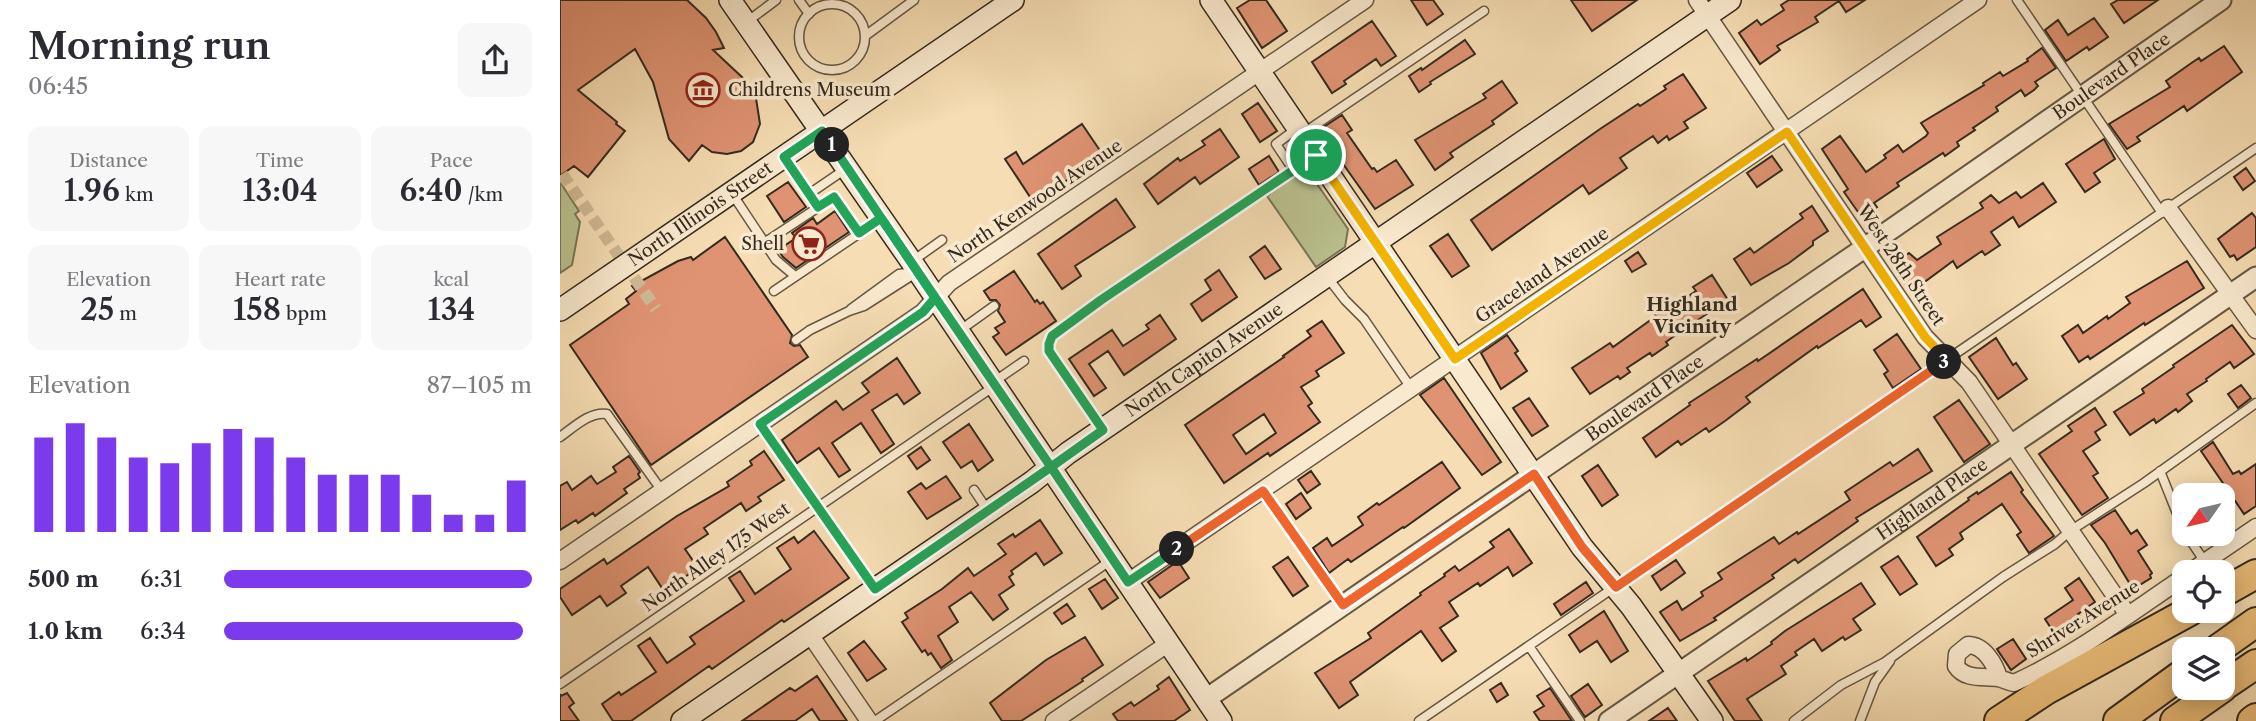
<!DOCTYPE html>
<meta charset="utf-8">
<style>
body{margin:0;font-family:"Libre Caslon Text",serif;background:#f7f7f7;color:#2b2b33;height:100vh;display:flex;flex-direction:column;font-size:26px;white-space:nowrap}
*{box-sizing:border-box;margin:0}
p{font-size:23px;color:#7c7c81}
.icon{flex:none;width:38px;height:38px;fill:none;stroke:currentColor;stroke-width:2;stroke-linecap:round;stroke-linejoin:round}
.map{position:relative;flex:1;overflow:hidden}
.side{display:flex;flex-direction:column;background:#fff;width:560px}
.side>*{flex:none}
.needle{width:46px;rotate:236deg}
.tools{position:absolute;left:1612px;top:483px;display:grid;gap:14px}
.tools a{display:grid;place-items:center;width:63px;height:63px;border-radius:14px;background:#fff;box-shadow:0 4px 18px #0003;font-size:35px}
.pin{position:absolute;display:grid;place-items:center;width:60px;height:60px;color:#fff;margin:-30px;border:4px solid #fff;border-radius:50%;box-shadow:0 2px 7px #0007}
.km{position:absolute;width:35px;height:35px;margin:-18px;border-radius:50%;background:#222;color:#fff;font-size:19px;line-height:35px;text-align:center}
.round{display:grid;place-items:center;flex:none;width:74px;height:74px;border-radius:14px;background:#f7f7f7}
.headline{display:flex;align-items:center;justify-content:space-between;height:119px;padding:0 28px}
h1{font-size:38px;font-weight:600;line-height:52px}
.figures{display:grid;grid-template-columns:repeat(3,1fr);gap:10px;height:119px;padding:7px 28px}
.figures div{display:grid;align-content:center;border-radius:14px;background:#f7f7f7;text-align:center}
.figures b{font-size:30px;font-weight:600}
.figures small{font-size:19px;font-weight:400}
.figures p{font-size:19px}
.chart{height:196px;padding:14px 28px}
.chart p{display:flex;justify-content:space-between}
.chart svg{width:100%;height:126px;margin-top:7px;stroke:#7c3aed;stroke-width:6}
ul{padding:0 28px;list-style:none;font-size:23px}
li{display:grid;grid-template-columns:112px 84px 1fr;align-items:center;height:52px}
li i{height:18px;border-radius:9px;background:#7c3aed}
main{display:flex;flex:1;min-height:0}
.map>svg:first-child{display:block}
.green{fill:#bac28f;stroke:#777657;stroke-width:2}
.building{fill:#df9373;stroke:#342b1f;stroke-width:2;fill-rule:evenodd}
.lines{fill:none;stroke-linecap:round;stroke-linejoin:round}
.pedestrian-tunnel{stroke:#cfb995;stroke-width:12;stroke-dasharray:12 6;stroke-linecap:butt}
.service-casing{stroke:#645844;stroke-width:11}
.minor-casing{stroke:#645844;stroke-width:19}
.tertiary-casing{stroke:#645844;stroke-width:23}
.secondary-casing{stroke:#342b1f;stroke-width:24}
.motorway-casing{stroke:#342b1f;stroke-width:32}
.service{stroke:#f9e9ce;stroke-width:8}
.minor{stroke:#f9e9ce;stroke-width:16}
.tertiary{stroke:#f9e9ce;stroke-width:19}
.secondary{stroke:#f9e9ce;stroke-width:21}
.motorway{stroke:#ebbe7a;stroke-width:28}
.split-1-casing{stroke:#fff;stroke-width:14}
.split-2-casing{stroke:#fff;stroke-width:14}
.split-3-casing{stroke:#fff;stroke-width:14}
.split-4-casing{stroke:#fff;stroke-width:14}
.split-1{stroke:#22a559;stroke-width:9}
.split-2{stroke:#22a559;stroke-width:9}
.split-3{stroke:#f0652b;stroke-width:9}
.split-4{stroke:#f5b400;stroke-width:9}
.labels{text-anchor:middle;dominant-baseline:central;stroke-width:7;stroke-linejoin:round;paint-order:stroke}
.street-label{font-size:18px;fill:#342b1f;stroke:#f9e9ce}
.poi-label{font-size:18px;fill:#342b1f;stroke:#f9e9ce;text-anchor:start}
.neighbourhood-label{font-size:19px;font-weight:bold;fill:#342b1f;stroke:#f9e9ce}
</style>
<main>
<section class="side">
<div class="headline"><div><h1>Morning run</h1><p>06:45</p></div><a class="round"><svg class="icon" aria-label="share" viewBox="0 0 24 24"><path d="M12 15V3M7 8l5-5 5 5M5 13v7h14v-7"/></svg></a></div>
<div class="figures">
<div><p>Distance</p><b>1.96<small> km</small></b></div>
<div><p>Time</p><b>13:04</b></div>
<div><p>Pace</p><b>6:40<small> /km</small></b></div>
</div>
<div class="figures">
<div><p>Elevation</p><b>25<small> m</small></b></div>
<div><p>Heart rate</p><b>158<small> bpm</small></b></div>
<div><p>kcal</p><b>134</b></div>
</div>
<div class="chart"><p><span>Elevation</span>87–105 m</p>
<svg viewBox="0 0 160 44" preserveAspectRatio="none"><path d="M5 44V11M15 44V6M25 44V11M35 44V18M45 44V20M55 44V13M65 44V8M75 44V11M85 44V18M95 44V24M105 44V24M115 44V24M125 44V31M135 44V38M145 44V38M155 44V26"/></svg>
</div>
<ul>
<li><b>500 m</b>6:31<i style="width:100%"></i></li>
<li><b>1.0 km</b>6:34<i style="width:97%"></i></li>
</ul>
</section>
<div class="map">
<svg width="1696" height="721" viewBox="0 0 1696 721">
<rect width="100%" height="100%" fill="#f6ddb3"/>
<filter id="stains"><feTurbulence type="fractalNoise" baseFrequency=".00286" numOctaves="4"/><feColorMatrix values="0 0 0 0 .2 0 0 0 0 .09 0 0 0 0 .02 0 0 0 .5 -.17"/></filter>
<radialGradient id="worn" r=".72"><stop offset=".6" stop-color="#630" stop-opacity="0"/><stop offset="1" stop-color="#630" stop-opacity=".3"/></radialGradient>
<!-- green -->
<path class="green" d="M 746,168 L 788,229 L 785,247 L 756,267 L 707,196 Z
M 0,182 L 19,211 L 15,214 L 20,222 L 12,265 L 0,273 Z"/>
<!-- building -->
<path class="building" d="M 0,0 L 127,0 L 146,18 L 156,32 L 164,48 L 153,50 L 184,79 L 196,98 L 200,124 L 193,142 L 181,151 L 167,154 L 152,152 L 142,145 L 129,161 L 109,139 L 93,82 L 75,49 L 18,90 L 57,122 L 56,124 L 65,131 L 28,177 L 14,166 L 0,176 Z
M 690,0 L 706,0 L 727,31 L 702,48 L 677,8 Z
M 851,0 L 873,0 L 883,14 L 867,25 Z
M 1011,0 L 1077,0 L 1032,31 Z
M 1229,0 L 1305,0 L 1286,12 L 1279,1 L 1255,17 L 1258,22 L 1217,46 L 1220,50 L 1200,64 L 1179,33 L 1197,20 L 1201,25 L 1224,10 L 1221,5 Z
M 1558,0 L 1598,0 L 1564,23 L 1551,4 Z
M 1534,18 L 1548,37 L 1529,50 L 1527,47 L 1506,61 L 1485,30 L 1498,20 L 1508,35 Z
M 812,21 L 836,56 L 821,66 L 816,59 L 784,81 L 786,84 L 772,93 L 752,62 Z
M 905,40 L 915,54 L 870,82 L 871,84 L 859,92 L 849,76 L 861,68 L 862,70 Z
M 1664,46 L 1682,72 L 1627,111 L 1624,106 L 1603,120 L 1577,137 L 1580,141 L 1567,149 L 1549,124 L 1610,87 L 1606,81 L 1630,64 L 1639,58 L 1641,61 Z
M 1482,48 L 1496,68 L 1475,82 L 1478,86 L 1474,90 L 1465,96 L 1461,90 L 1436,107 L 1438,111 L 1413,128 L 1415,130 L 1397,142 L 1399,146 L 1385,156 L 1383,153 L 1337,183 L 1339,186 L 1314,203 L 1317,207 L 1305,216 L 1301,210 L 1298,212 L 1284,192 L 1288,189 L 1262,149 L 1280,136 L 1306,172 L 1326,158 L 1324,155 L 1338,145 L 1343,152 L 1366,136 L 1368,133 L 1361,123 L 1424,85 L 1423,83 L 1440,72 L 1443,76 L 1468,61 L 1467,59 Z
M 1123,74 L 1146,108 L 1124,122 L 1128,128 L 1109,140 L 1107,136 L 1098,143 L 1093,136 L 1060,158 L 1067,168 L 1029,194 L 1023,185 L 932,250 L 911,220 L 1040,129 L 1078,104 L 1080,106 L 1106,89 L 1104,86 Z
M 942,81 L 957,103 L 932,121 L 934,124 L 890,153 L 893,157 L 875,170 L 855,140 L 926,98 L 923,94 Z
M 698,103 L 717,131 L 700,142 L 682,114 Z
M 782,115 L 792,130 L 787,133 L 812,169 L 814,168 L 817,172 L 836,160 L 853,185 L 815,209 L 759,130 Z
M 522,124 L 543,155 L 474,203 L 445,159 L 456,152 L 463,164 Z
M 660,129 L 679,157 L 640,184 L 635,177 L 598,204 L 584,184 L 618,158 L 620,161 L 645,145 L 642,141 Z
M 1544,139 L 1555,159 L 1534,173 L 1540,182 L 1525,192 L 1506,164 Z
M 709,156 L 719,172 L 699,185 L 689,169 Z
M 1212,156 L 1222,170 L 1197,187 L 1187,173 Z
M 1686,168 L 1695,181 L 1683,190 L 1674,177 Z
M 228,182 L 246,207 L 224,222 L 207,196 Z
M 1483,183 L 1496,202 L 1459,227 L 1453,217 L 1431,232 L 1440,245 L 1425,255 L 1422,251 L 1397,268 L 1393,261 L 1351,292 L 1335,269 L 1337,268 L 1334,264 L 1349,253 L 1357,260 L 1381,244 L 1377,237 L 1423,208 L 1420,203 L 1431,195 L 1439,203 L 1456,192 L 1461,198 Z
M 556,199 L 575,227 L 515,266 L 521,276 L 502,289 L 478,254 Z
M 1252,206 L 1268,231 L 1253,241 L 1253,245 L 1229,263 L 1191,285 L 1174,259 L 1190,248 L 1194,253 L 1243,218 L 1240,214 Z
M 275,211 L 289,232 L 236,268 L 223,257 L 218,250 L 236,238 L 232,233 L 253,218 L 257,224 Z
M 1692,213 L 1696,218 L 1696,247 L 1677,260 L 1674,255 L 1670,257 L 1658,239 Z
M 888,234 L 909,266 L 892,277 L 870,246 Z
M 165,237 L 232,335 L 230,343 L 234,346 L 240,345 L 248,357 L 91,465 L 10,345 L 69,304 L 66,299 L 76,291 L 72,286 L 118,261 L 131,257 L 133,260 Z
M 705,246 L 721,269 L 705,279 L 690,257 Z
M 1078,252 L 1086,264 L 1072,272 L 1065,261 Z
M 1627,261 L 1644,288 L 1585,325 L 1584,323 L 1530,359 L 1528,356 L 1519,362 L 1502,336 L 1518,325 L 1523,333 L 1547,316 L 1548,319 L 1570,303 L 1566,297 Z
M 659,270 L 677,297 L 642,321 L 631,304 L 651,290 L 645,280 Z
M 454,271 L 475,302 L 477,300 L 480,304 L 483,302 L 496,321 L 446,355 L 433,337 L 439,333 L 435,328 L 445,322 L 438,311 L 440,305 L 436,300 L 430,300 L 424,291 Z
M 1152,275 L 1168,300 L 1127,327 L 1106,342 L 1108,345 L 1092,356 L 1090,353 L 1067,368 L 1070,372 L 1060,379 L 1058,376 L 1030,394 L 1012,368 L 1050,343 L 1053,347 L 1096,316 L 1094,313 L 1110,302 L 1113,306 L 1136,291 L 1133,287 Z
M 1303,289 L 1321,317 L 1306,327 L 1301,320 L 1258,348 L 1257,346 L 1186,397 L 1190,402 L 1165,421 L 1149,432 L 1146,428 L 1121,445 L 1118,441 L 1096,457 L 1083,438 L 1130,405 L 1129,403 L 1197,359 L 1198,361 Z
M 600,315 L 616,339 L 564,375 L 548,351 L 529,364 L 546,388 L 534,396 L 509,359 L 552,330 L 563,346 L 589,329 L 586,325 Z
M 762,321 L 784,353 L 756,371 L 759,376 L 741,387 L 752,403 L 748,406 L 760,422 L 710,456 L 708,453 L 664,483 L 625,425 L 724,357 L 723,356 L 751,336 L 747,331 ZM 704,414 L 716,433 L 686,454 L 673,435 Z
M 1672,325 L 1694,354 L 1674,368 L 1670,362 L 1646,379 L 1647,381 L 1627,394 L 1632,401 L 1618,412 L 1616,409 L 1596,423 L 1594,419 L 1570,435 L 1554,412 L 1584,393 L 1582,389 L 1614,367 L 1613,365 Z
M 1337,334 L 1361,369 L 1333,388 L 1324,374 L 1328,371 L 1314,350 Z
M 947,335 L 958,351 L 955,353 L 967,371 L 941,389 L 921,353 Z
M 1436,338 L 1453,365 L 1456,363 L 1467,379 L 1438,399 L 1409,357 Z
M 337,358 L 360,393 L 344,404 L 337,394 L 312,410 L 334,444 L 321,453 L 301,423 L 272,443 L 290,470 L 279,477 L 259,448 L 237,463 L 222,440 L 276,401 L 283,410 L 309,392 L 302,383 Z
M 884,378 L 941,462 L 922,475 L 860,395 Z
M 1681,385 L 1691,398 L 1678,408 L 1668,394 Z
M 969,398 L 988,426 L 972,436 L 953,408 Z
M 1399,400 L 1430,444 L 1404,462 L 1374,417 Z
M 1535,408 L 1546,425 L 1535,432 L 1540,440 L 1523,451 L 1538,473 L 1533,476 L 1548,498 L 1522,515 L 1479,454 L 1512,431 L 1508,426 Z
M 409,424 L 433,460 L 418,471 L 412,461 L 401,468 L 383,442 Z
M 1653,442 L 1673,474 L 1679,471 L 1681,474 L 1696,464 L 1696,506 L 1684,514 L 1641,451 Z
M 361,447 L 370,460 L 357,469 L 348,456 Z
M 1358,449 L 1372,471 L 1296,518 L 1298,521 L 1238,563 L 1235,559 L 1212,575 L 1214,578 L 1154,618 L 1156,620 L 1120,641 L 1100,612 L 1117,601 L 1122,610 L 1143,596 L 1141,592 L 1162,579 L 1158,573 L 1214,537 L 1219,544 L 1237,532 L 1238,534 L 1290,500 L 1285,492 L 1330,462 L 1333,466 Z
M 204,451 L 224,480 L 198,497 L 201,501 L 186,511 L 181,503 L 144,528 L 148,534 L 125,549 L 138,568 L 116,583 L 118,586 L 106,594 L 88,567 L 61,586 L 66,593 L 47,606 L 40,596 L 12,615 L 0,597 L 0,589 L 44,559 L 47,564 L 117,516 L 169,486 L 167,482 L 192,465 L 190,461 Z
M 69,456 L 80,472 L 78,474 L 80,478 L 64,489 L 67,493 L 35,516 L 33,513 L 18,523 L 16,520 L 0,530 L 0,486 L 7,482 L 12,490 L 31,476 L 37,484 L 56,472 L 53,467 Z
M 882,462 L 900,488 L 844,528 L 843,527 L 791,562 L 788,559 L 769,573 L 753,548 L 767,538 L 772,546 L 803,525 L 798,517 L 817,503 L 819,505 Z
M 1038,465 L 1058,495 L 1042,506 L 1022,476 Z
M 751,471 L 760,484 L 747,493 L 738,480 Z
M 1451,472 L 1463,490 L 1461,492 L 1494,536 L 1469,553 L 1457,535 L 1461,532 L 1442,504 L 1400,533 L 1403,539 L 1389,549 L 1393,555 L 1376,566 L 1357,537 L 1409,500 L 1408,498 L 1417,492 L 1418,494 Z
M 386,476 L 401,498 L 367,519 L 348,492 L 361,483 L 366,489 Z
M 741,493 L 751,508 L 736,519 L 726,504 Z
M 1555,510 L 1571,534 L 1577,530 L 1587,545 L 1578,551 L 1592,573 L 1590,575 L 1591,578 L 1573,589 L 1545,543 L 1531,525 Z
M 480,520 L 502,553 L 484,565 L 476,553 L 451,571 L 453,574 L 449,577 L 454,585 L 439,595 L 448,609 L 433,620 L 411,592 L 389,607 L 398,622 L 378,636 L 392,660 L 381,668 L 371,653 L 368,655 L 365,650 L 362,652 L 342,622 L 348,618 L 345,613 L 382,589 L 408,568 L 414,576 L 446,554 L 438,544 L 453,534 L 455,537 Z
M 184,529 L 192,542 L 179,551 L 171,538 Z
M 949,529 L 972,563 L 953,576 L 948,567 L 920,586 L 918,583 L 889,602 L 898,616 L 880,628 L 896,651 L 882,661 L 861,631 L 790,682 L 798,695 L 779,708 L 755,673 L 811,638 L 808,633 L 861,595 L 860,593 L 885,576 L 884,574 L 895,566 L 899,571 L 934,547 L 930,542 Z
M 254,531 L 289,578 L 224,622 L 222,620 L 152,669 L 149,666 L 71,721 L 53,721 L 42,704 L 59,692 L 61,695 L 96,672 L 78,646 L 90,638 L 107,663 L 135,644 L 130,637 L 184,601 L 169,578 L 180,571 L 195,594 L 231,569 L 217,548 L 234,537 L 238,543 Z
M 1338,556 L 1357,584 L 1340,595 L 1321,567 Z
M 728,557 L 748,586 L 733,596 L 713,567 Z
M 1116,560 L 1125,573 L 1101,590 L 1092,576 Z
M 618,561 L 629,578 L 600,598 L 588,582 Z
M 1519,578 L 1535,602 L 1518,614 L 1523,622 L 1498,639 L 1485,619 L 1513,600 L 1505,588 Z
M 545,579 L 558,598 L 542,609 L 529,589 Z
M 1026,582 L 1033,593 L 1001,615 L 994,604 Z
M 1301,583 L 1315,604 L 1293,619 L 1301,630 L 1285,640 L 1283,637 L 1262,651 L 1254,639 L 1235,652 L 1237,655 L 1221,666 L 1226,674 L 1187,699 L 1202,721 L 1175,721 L 1148,681 L 1186,658 L 1187,661 L 1212,644 L 1211,642 L 1225,631 Z
M 507,604 L 515,616 L 502,624 L 494,613 Z
M 1044,611 L 1068,651 L 1051,662 L 1037,641 L 1020,652 L 1009,635 Z
M 525,637 L 543,665 L 522,679 L 523,681 L 461,721 L 442,721 L 430,703 L 486,660 Z
M 1453,639 L 1466,659 L 1451,670 L 1437,649 Z
M 304,641 L 326,669 L 307,681 L 288,653 Z
M 257,676 L 287,721 L 260,721 L 252,709 L 235,721 L 182,721 L 230,688 L 235,691 Z
M 609,677 L 630,710 L 614,721 L 558,721 L 553,714 L 571,702 L 574,706 L 599,689 L 597,686 Z
M 941,683 L 948,695 L 937,702 L 930,690 Z
M 1028,684 L 1042,705 L 1025,717 L 1011,696 Z
M 990,688 L 1012,721 L 980,721 L 974,712 L 984,706 L 977,696 Z
M 7,693 L 14,703 L 9,707 L 19,721 L 0,721 L 0,694 L 1,696 Z
M 1108,708 L 1117,721 L 1089,721 Z"/>
<g class="lines">
<!-- pedestrian-tunnel -->
<path class="pedestrian-tunnel" d="M 2,174 L 96,309"/>
<defs>
<path id="service" d="M 239,0 L 249,14
M 1457,0 L 1602,213
M239 37a33 33 0 1 1 66 0a33 33 0 1 1-66 0Z
M 188,21 L 216,0
M 305,36 L 354,0
M 742,134 L 924,11
M 224,158 L 258,207
M 734,171 L 716,144 L 735,130
M 249,194 L 287,168
M 173,195 L 216,260 L 235,276
M 204,243 L 274,197 L 299,233
M 354,260 L 382,240
M 768,278 L 785,300 L 804,319 L 851,388
M 214,291 L 319,220
M 291,309 L 339,274 L 354,272
M 399,331 L 434,306
M 236,340 L 250,330 L 289,311 L 304,306 L 351,276 L 359,276
M 435,381 L 464,361
M 200,423 L 314,588
M 543,429 L 489,351 L 489,344 L 492,336 L 541,300 L 754,156
M 0,437 C 13,428 30,411 47,414 L 102,491
M 1600,471 L 1624,531
M 414,490 L 428,511
M 703,491 L 783,605
M 1626,534 L 1645,562
M 969,646 L 1020,721
M 0,684 L 433,387
M 315,721 L 550,561
M 859,721 L 1696,148
M 1234,721 L 1281,685 L 1325,662 L 1443,577 L 1495,544 L 1510,531 L 1584,483 L 1696,403
M 1300,721 L 1315,682 L 1330,661"/>
<path id="minor" d="M 1137,0 L 1365,337 L 1409,382 L 1568,615
M 1608,208 L 1696,330
M 0,561 L 363,312 L 389,283 L 805,0
M 1630,572 L 1696,527
M 568,582 L 1418,0
M 249,633 L 309,721
M 1439,678 C 1435,664 1424,645 1408,645 L 1397,654 L 1396,666 C 1405,680 1423,676 1438,678 C 1443,679 1448,682 1454,683 C 1514,656 1569,614 1624,577
M 494,721 L 609,643"/>
<g id="tertiary">
<path id="s1" d="M 646,699 L 1297,253 L 1661,0"/>
<path id="s2" d="M 1049,721 L 1696,277"/>
</g>
<g id="secondary">
<path d="M 170,0 L 351,261 L 661,721"/>
<path d="M 651,0 L 1022,547 L 1071,606 L 1152,721"/>
<path id="s3" d="M 0,310 L 453,0"/>
<path id="s4" d="M 122,721 L 472,482 L 508,453 L 1170,0"/>
</g>
<path id="motorway" d="M 1662,593 L 1696,574
M 1658,649 L 1696,622
M 1662,687 L 1696,664
M 1439,721 L 1486,690 L 1630,611
M 1558,721 L 1624,673
M 1615,721 L 1662,688
M 1692,721 L 1696,718"/>
</defs>
<!-- service casing -->
<use href="#service" class="service-casing"/>
<!-- minor casing -->
<use href="#minor" class="minor-casing"/>
<!-- tertiary casing -->
<use href="#tertiary" class="tertiary-casing"/>
<!-- secondary casing -->
<use href="#secondary" class="secondary-casing"/>
<!-- motorway casing -->
<use href="#motorway" class="motorway-casing"/>
<!-- service -->
<use href="#service" class="service"/>
<!-- minor -->
<use href="#minor" class="minor"/>
<!-- tertiary -->
<use href="#tertiary" class="tertiary"/>
<!-- secondary -->
<use href="#secondary" class="secondary"/>
<!-- motorway -->
<use href="#motorway" class="motorway"/>
</g>
<g class="lines">
<defs>
<path id="split-1" d="M 272,145 L 262,131 L 224,157 L 258,207 L 274,197 L 299,233 L 321,218 L 491,467 L 543,430 L 489,351 L 489,344 L 492,336 L 541,300 L 756,155"/>
<path id="split-2" d="M 272,145 L 375,298 L 363,312 L 200,424 L 315,589 L 491,467 L 568,582 L 617,549"/>
<path id="split-3" d="M 617,549 L 703,491 L 783,605 L 974,474 L 1022,547 L 1056,587 L 1384,362"/>
<path id="split-4" d="M 756,155 L 895,359 L 1227,132 L 1365,337 L 1387,360 L 1384,362"/>
</defs>
<!-- split-1 casing -->
<use href="#split-1" class="split-1-casing"/>
<!-- split-2 casing -->
<use href="#split-2" class="split-2-casing"/>
<!-- split-3 casing -->
<use href="#split-3" class="split-3-casing"/>
<!-- split-4 casing -->
<use href="#split-4" class="split-4-casing"/>
<!-- split-1 -->
<use href="#split-1" class="split-1"/>
<!-- split-2 -->
<use href="#split-2" class="split-2"/>
<!-- split-3 -->
<use href="#split-3" class="split-3"/>
<!-- split-4 -->
<use href="#split-4" class="split-4"/>
</g>
<!-- icons -->
<defs>
<symbol id="museum-ring" viewBox="-11 -11 22 22"><circle r="9.5" fill="#f9e9ce" stroke="#8f2418" stroke-width="1.5"/><path d="M0-6L6-3V-2H-6V-3ZM-5-1h2V3h-2ZM-1-1h2V3h-2ZM3-1h2V3H3ZM-6 4H6V6H-6Z" fill="#8f2418"/></symbol>
<symbol id="supermarket-ring" viewBox="-11 -11 22 22"><circle r="9.5" fill="#f9e9ce" stroke="#8f2418" stroke-width="1.5"/><path d="M-6-5.5h2.5l.6 2H6L4.5 2H-2.5L-4.4-4H-6ZM-1.5 3.2a1.3 1.3 0 1 0 .1 0ZM3 3.2a1.3 1.3 0 1 0 .1 0Z" fill="#8f2418"/></symbol>
</defs>
<g fill-rule="evenodd">
<use href="#museum-ring" x="124" y="71" width="38" height="38"/>
<use href="#supermarket-ring" x="230" y="225" width="38" height="38"/>
</g>
<g class="labels">
<!-- street labels -->
<g class="street-label">
<text stroke="none"><textPath href="#s1" startOffset="1099">Boulevard Place</textPath></text>
<text transform="translate(475 201) rotate(-34)">North Kenwood Avenue</text>
<text stroke="none"><textPath href="#s3" startOffset="170">North Illinois Street</textPath></text>
<text transform="translate(1341 265) rotate(56)">West 28th Street</text>
<text transform="translate(982 275) rotate(-34)">Graceland Avenue</text>
<text stroke="none"><textPath href="#s4" startOffset="635">North Capitol Avenue</textPath></text>
<text stroke="none"><textPath href="#s1" startOffset="532">Boulevard Place</textPath></text>
<text stroke="none"><textPath href="#s2" startOffset="392">Highland Place</textPath></text>
<text transform="translate(156 557) rotate(-35)">North Alley 175 West</text>
<text transform="translate(1523 619) rotate(-32)">Shriver Avenue</text>
</g>
<!-- poi labels -->
<g class="poi-label">
<text x="168" y="90">Childrens Museum</text>
<text x="224" y="244" text-anchor="end">Shell</text>
</g>
<!-- neighbourhood labels -->
<g class="neighbourhood-label">
<text x="1132" y="304">Highland<tspan x="1132" dy="22">Vicinity</tspan></text>
</g>
</g>
<rect width="100%" height="100%" filter="url(#stains)"/>
<rect width="100%" height="100%" fill="url(#worn)"/>
</svg>
<div class="tools">
<a><svg class="needle" viewBox="-14 -14 28 28"><path d="M0-13l5 13h-10z" fill="#e53935"/><path d="M0 13l5-13h-10z" fill="#7c7c81"/></svg></a>
<a><svg class="icon" aria-label="locate" viewBox="0 0 24 24"><circle cx="12" cy="12" r="6"/><path d="M12 2v4M12 18v4M2 12h4M18 12h4"/></svg></a>
<a><svg class="icon" aria-label="layers" viewBox="0 0 24 24"><path d="M12 4l9 5-9 5-9-5zM3 14l9 5 9-5"/></svg></a>
</div>
<div class="pin" style="left:756px;top:155px;background:#1e9e55"><svg class="icon" aria-label="arrive" viewBox="0 0 24 24"><path d="M6 21V4h12l-3 4 3 4H6"/></svg></div>
<b class="km" style="left:272px;top:145px">1</b>
<b class="km" style="left:617px;top:549px">2</b>
<b class="km" style="left:1384px;top:362px">3</b>
</div>
</main>
